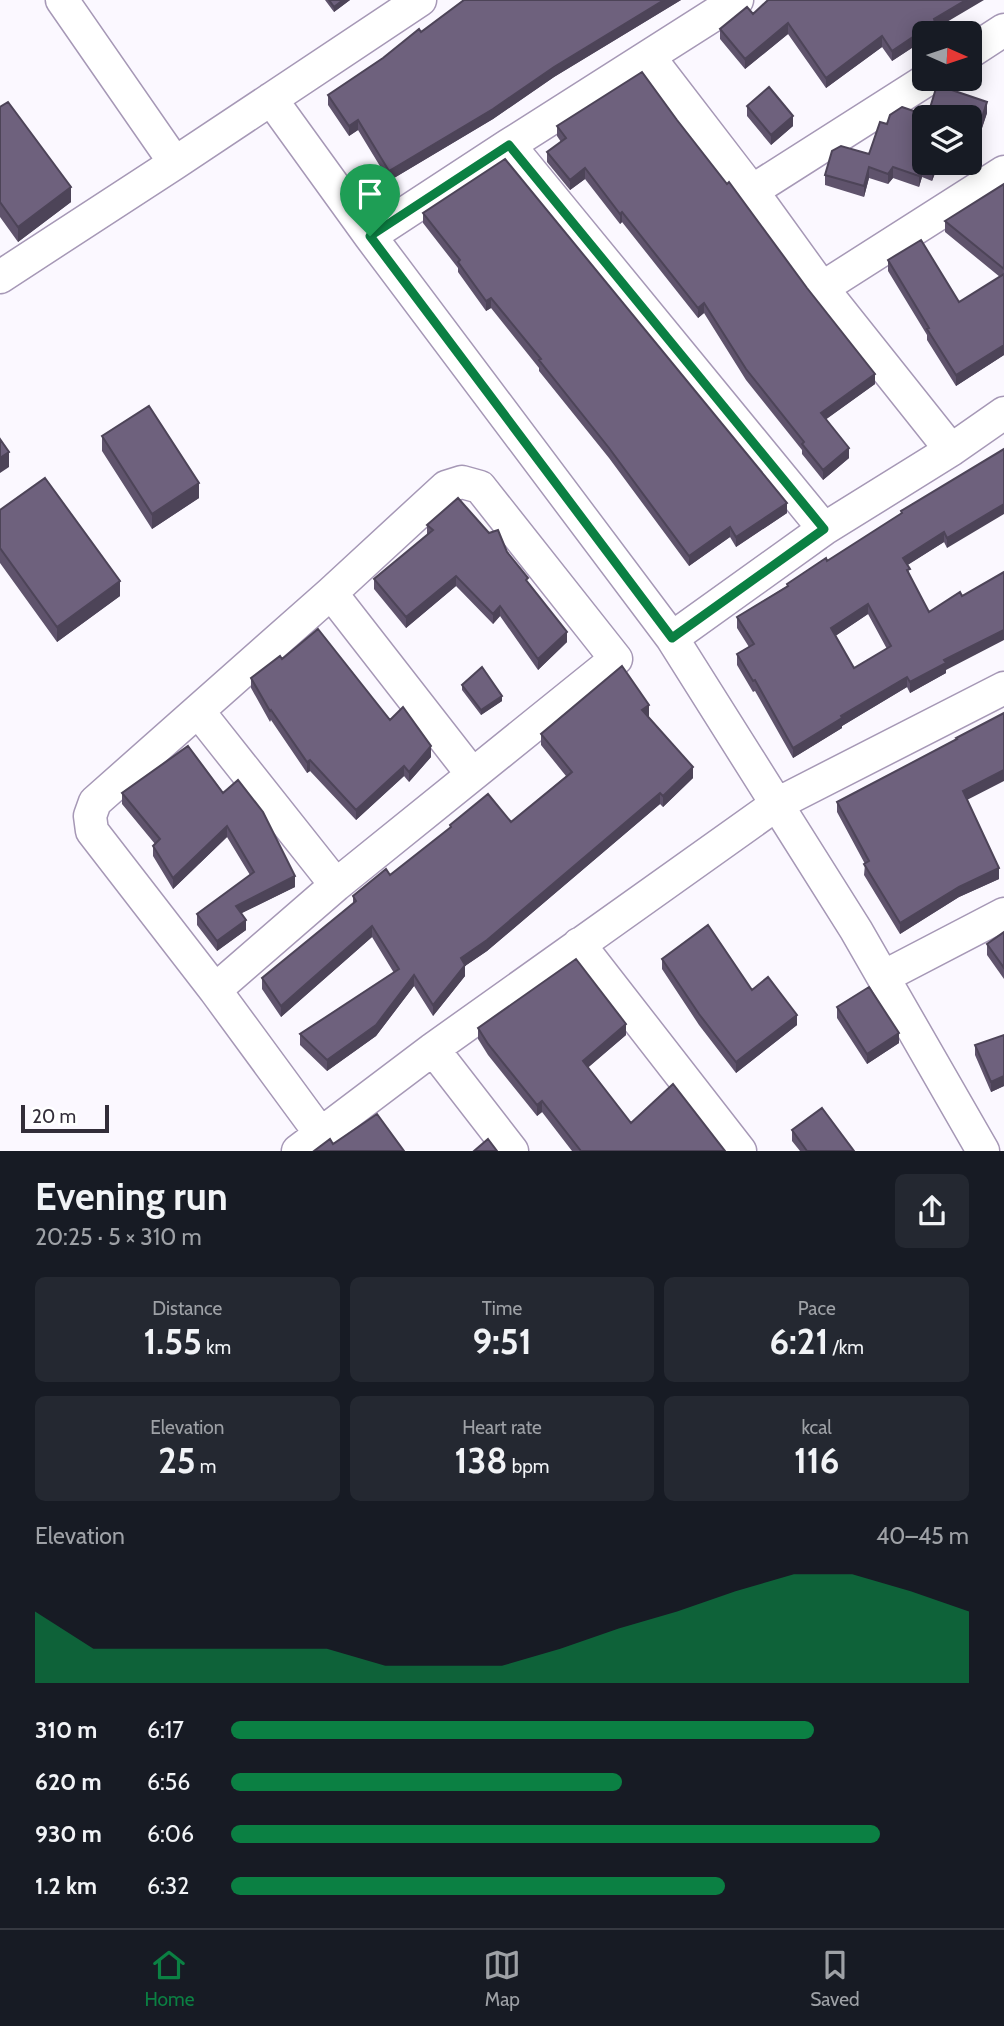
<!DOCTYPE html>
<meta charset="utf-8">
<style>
body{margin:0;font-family:Cabin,sans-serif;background:#242831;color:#f1f3f6;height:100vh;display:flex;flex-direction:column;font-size:26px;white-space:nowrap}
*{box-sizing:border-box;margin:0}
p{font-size:23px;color:#9ea1a6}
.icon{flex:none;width:38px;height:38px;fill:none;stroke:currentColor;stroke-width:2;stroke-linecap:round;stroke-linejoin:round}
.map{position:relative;height:1151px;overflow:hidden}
.sheet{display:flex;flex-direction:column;background:#171b24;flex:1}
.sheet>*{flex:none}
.needle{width:46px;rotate:93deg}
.fabs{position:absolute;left:912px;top:21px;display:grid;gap:14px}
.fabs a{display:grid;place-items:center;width:70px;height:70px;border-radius:10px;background:#171b24;box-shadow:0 4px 18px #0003;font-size:35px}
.scale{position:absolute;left:21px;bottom:18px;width:88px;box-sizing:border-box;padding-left:7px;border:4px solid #322d39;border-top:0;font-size:19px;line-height:24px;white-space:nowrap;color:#322d39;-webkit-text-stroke:5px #fff;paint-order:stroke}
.pin{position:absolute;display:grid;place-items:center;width:60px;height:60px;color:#fff;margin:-72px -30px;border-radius:50% 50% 50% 0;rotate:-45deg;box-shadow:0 0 7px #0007}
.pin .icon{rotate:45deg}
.round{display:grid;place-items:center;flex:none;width:74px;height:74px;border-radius:10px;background:#242831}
.headline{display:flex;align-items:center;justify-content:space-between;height:119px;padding:0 35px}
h1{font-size:38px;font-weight:700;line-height:52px}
.metrics{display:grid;grid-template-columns:repeat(3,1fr);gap:10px;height:119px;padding:7px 35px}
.metrics div{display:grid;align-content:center;border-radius:10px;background:#242831;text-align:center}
.metrics b{font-size:35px;font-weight:700}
.metrics small{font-size:19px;font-weight:400}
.metrics p{font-size:19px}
.chart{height:196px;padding:14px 35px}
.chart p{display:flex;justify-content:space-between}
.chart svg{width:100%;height:126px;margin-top:7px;fill:#0b8043;opacity:.7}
ul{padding:0 35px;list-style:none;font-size:23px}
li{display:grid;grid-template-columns:112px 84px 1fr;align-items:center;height:52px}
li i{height:18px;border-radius:9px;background:#0b8043}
.menu{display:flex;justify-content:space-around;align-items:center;height:98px;border-top:2px solid #363941;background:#171b24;font-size:19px;color:#9ea1a6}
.menu a{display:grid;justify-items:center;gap:4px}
.menu .current{color:#0b8043}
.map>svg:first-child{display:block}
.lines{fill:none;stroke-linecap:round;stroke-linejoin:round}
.minor-casing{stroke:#a698b6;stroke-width:35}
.minor{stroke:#fff;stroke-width:32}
.wall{fill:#5f536c;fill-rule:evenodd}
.shaded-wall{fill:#4d4458}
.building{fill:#6e617d;stroke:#4d4458;stroke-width:2;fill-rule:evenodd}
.route-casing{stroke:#fff;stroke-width:14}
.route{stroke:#0b8043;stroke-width:9}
</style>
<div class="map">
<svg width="1004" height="1151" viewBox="0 0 1004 1151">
<rect width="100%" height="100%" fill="#fbf8ff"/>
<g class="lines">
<defs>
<path id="minor" d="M 62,0 L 175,163
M 970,52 L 1004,30
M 649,57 L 752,191 L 822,288 L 951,450
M 271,99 L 370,236 L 672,638 L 856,930 L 983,1151
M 509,145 L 824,529
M 752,191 L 928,79
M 370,236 L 509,145 L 737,0
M 0,277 L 175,163 L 420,0
M 822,288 L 1004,172
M 331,593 L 472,774
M 672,638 L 824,529 L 951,450 L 1004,413
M 198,711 L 336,885
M 579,944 L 740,1151
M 883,977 L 1004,914
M 215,990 L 336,885 L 616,659 L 480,487 L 462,482 L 446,487 L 331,593 L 95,802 L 90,816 L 92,831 L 215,990 L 320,1133
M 433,1049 L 512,1151
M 298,1151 L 433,1049 L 777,804 L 1004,688"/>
</defs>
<!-- minor casing -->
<use href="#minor" class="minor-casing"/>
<!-- minor -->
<use href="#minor" class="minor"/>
</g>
<!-- wall -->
<path class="wall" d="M 325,0 L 350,0 L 334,12 Z
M 464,0 L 681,0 L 554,77 L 493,119 L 389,181 L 358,130 L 349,136 L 328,105 L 328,95 L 421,32 Z
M 753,14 L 935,29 L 935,32 L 924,33 L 924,40 L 892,61 L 882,47 L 826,88 L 788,34 L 745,69 L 720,39 L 720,29 Z
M 937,85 L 987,102 L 987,113 L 975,149 L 970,147 L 970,117 L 924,117 L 924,163 L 939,163 L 932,181 L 922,177 L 919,187 L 893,178 L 888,184 L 869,178 L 864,197 L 825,185 L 825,175 L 832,151 L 841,146 L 869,154 L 880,122 L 887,124 L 890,115 L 902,107 L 930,117 L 930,108 Z
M 747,106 L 793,126 L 771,145 L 747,116 Z
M 0,107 L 71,202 L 18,242 L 0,217 Z
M 677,120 L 875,384 L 826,419 L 849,458 L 823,480 L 802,454 L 802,450 L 746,380 L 704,313 L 698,318 L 622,222 L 620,224 L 585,179 L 570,190 L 547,162 L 547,152 L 561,142 L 557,136 L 557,126 Z
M 1004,184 L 1004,355 L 956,386 L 927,340 L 927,335 L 888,271 L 888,260 L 959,302 L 1000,277 L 945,232 L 945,221 Z
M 423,213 L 787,513 L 736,547 L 730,537 L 689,566 L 609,458 L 539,371 L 539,368 L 491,308 L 486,311 L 458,272 L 458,268 L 423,223 Z
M 102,436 L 199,498 L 152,529 L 102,451 Z
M 1004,449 L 947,548 L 944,542 L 907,565 L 910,576 L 946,670 L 946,673 L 910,693 L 907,687 L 842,726 L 842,728 L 793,758 L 755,691 L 753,692 L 737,665 L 737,654 L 749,647 L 737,628 L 737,617 L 787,586 L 787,584 L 827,561 L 901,514 L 901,511 ZM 868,614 L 887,649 L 854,668 L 835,636 Z
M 0,510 L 120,596 L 57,642 L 0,563 Z
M 427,525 L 507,552 L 567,642 L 538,670 L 500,616 L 493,624 L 456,586 L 406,628 L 374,589 L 374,579 L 427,535 Z
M 282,659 L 390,720 L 431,757 L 409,782 L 404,776 L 356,820 L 310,771 L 307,773 L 271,720 L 270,722 L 251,688 L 251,678 Z
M 462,685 L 502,701 L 481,715 L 462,690 Z
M 649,716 L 648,717 L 693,778 L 663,807 L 660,804 L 487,951 L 465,966 L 465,976 L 433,1016 L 414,986 L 376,1036 L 327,1071 L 300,1045 L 300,1034 L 394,973 L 372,937 L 281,1017 L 262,989 L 262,978 L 353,903 L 353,896 L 390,875 L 450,828 L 450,825 L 511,822 L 566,776 L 541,745 L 541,734 Z
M 956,738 L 967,800 L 999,879 L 959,897 L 900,934 L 864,875 L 865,864 L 837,812 L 837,802 L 956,740 Z
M 188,746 L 295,887 L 241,913 L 246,930 L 217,951 L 197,925 L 197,914 L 250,875 L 227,837 L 173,889 L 153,856 L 153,846 L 155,844 L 122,804 L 122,793 Z
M 1004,932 L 1004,979 L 987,955 L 987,944 Z
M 662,959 L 752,990 L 797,1025 L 736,1073 L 699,1025 L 662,969 Z
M 837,1007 L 899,1043 L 867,1064 L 837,1018 Z
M 478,1028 L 626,1035 L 588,1067 L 631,1123 L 725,1151 L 572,1151 L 542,1112 L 537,1116 L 488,1055 L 478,1039 Z
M 1004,1035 L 1004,1086 L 991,1092 L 975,1055 L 975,1045 Z
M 792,1130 L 854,1151 L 800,1151 L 792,1141 Z"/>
<!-- shaded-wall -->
<path class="shaded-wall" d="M 343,0 L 350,0 L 334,12 L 334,7 Z
M 664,0 L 681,0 L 554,77 L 493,119 L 389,181 L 389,171 L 554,67 Z
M 966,0 L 984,0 L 935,29 L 935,32 L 934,33 L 924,33 L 924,40 L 892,61 L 892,51 L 934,19 Z
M 788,23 L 788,34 L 745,69 L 745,59 Z
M 882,36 L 882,47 L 826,88 L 826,78 Z
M 987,102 L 987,113 L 975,149 L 975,139 Z
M 793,116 L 793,126 L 771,145 L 771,135 Z
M 358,120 L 358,130 L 349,136 L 349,126 Z
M 935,163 L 939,163 L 932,181 L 932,171 Z
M 869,167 L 869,178 L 864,197 L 864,186 Z
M 893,167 L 893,178 L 888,184 L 888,174 Z
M 922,167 L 922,177 L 919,187 L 919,176 Z
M 585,168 L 585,179 L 570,190 L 570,180 Z
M 71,187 L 71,202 L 18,242 L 18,227 Z
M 622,212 L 622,222 L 620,224 L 620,214 Z
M 491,298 L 491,308 L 486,311 L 486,301 Z
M 704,303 L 704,313 L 698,318 L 698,308 Z
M 1004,345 L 1004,355 L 956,386 L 956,375 Z
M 875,374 L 875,384 L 821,423 L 821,413 Z
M 849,448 L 849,458 L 823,480 L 823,470 Z
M 9,452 L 9,467 L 0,473 L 0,458 Z
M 199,483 L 199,498 L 152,529 L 152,514 Z
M 787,503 L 787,513 L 736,547 L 736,537 Z
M 1004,504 L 1004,514 L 947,548 L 947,538 Z
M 730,527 L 730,537 L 689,566 L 689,556 Z
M 944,532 L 944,542 L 903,568 L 903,558 Z
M 456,576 L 456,586 L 406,628 L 406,617 Z
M 120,581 L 120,596 L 57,642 L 57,627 Z
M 868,604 L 868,614 L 831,639 L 831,628 Z
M 500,606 L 500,616 L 493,624 L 493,614 Z
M 1004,630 L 1004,640 L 946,670 L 946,673 L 910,693 L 910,682 L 944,660 Z
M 567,632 L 567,642 L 538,670 L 538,659 Z
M 907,677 L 907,687 L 842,726 L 842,728 L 793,758 L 793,748 L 841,716 Z
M 502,696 L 502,701 L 481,715 L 481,710 Z
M 649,705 L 649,716 L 642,721 L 642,710 Z
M 431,746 L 431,757 L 409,782 L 409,772 Z
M 310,760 L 310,771 L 307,773 L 307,762 Z
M 404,766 L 404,776 L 356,820 L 356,810 Z
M 693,767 L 693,778 L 663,807 L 663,796 Z
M 1004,770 L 1004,781 L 963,802 L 963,791 Z
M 660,793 L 660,804 L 487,951 L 465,966 L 465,976 L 433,1016 L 433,1005 L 461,958 Z
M 227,826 L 227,837 L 173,889 L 173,878 Z
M 999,868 L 999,879 L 959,897 L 900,934 L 900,923 L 959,887 Z
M 295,876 L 295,887 L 236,916 L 236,906 Z
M 246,920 L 246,930 L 217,951 L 217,941 Z
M 372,926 L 372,937 L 281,1017 L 281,1006 Z
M 414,975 L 414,986 L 376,1036 L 327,1071 L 327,1060 Z
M 797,1015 L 797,1025 L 736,1073 L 736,1062 Z
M 626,1024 L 626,1035 L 583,1072 L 583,1061 Z
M 899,1033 L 899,1043 L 867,1064 L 867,1054 Z
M 1004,1076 L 1004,1086 L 991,1092 L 991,1082 Z
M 542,1101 L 542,1112 L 537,1116 L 537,1105 Z"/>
<!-- building -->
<path class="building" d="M 329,0 L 343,0 L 334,7 Z
M 464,0 L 664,0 L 554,67 L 493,109 L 389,171 L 358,120 L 349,126 L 328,95 L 383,58 L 419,29 L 421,32 Z
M 768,0 L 966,0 L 934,19 L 935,22 L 892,51 L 882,36 L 826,78 L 788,23 L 745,59 L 720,29 L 747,7 L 753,14 Z
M 642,72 L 677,120 L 727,184 L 729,182 L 807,288 L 875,374 L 821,413 L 849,448 L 823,470 L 802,444 L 804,442 L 746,369 L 704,303 L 698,308 L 622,212 L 620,214 L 585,168 L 570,180 L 547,152 L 566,138 L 557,126 Z
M 937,85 L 987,102 L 975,139 L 970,137 L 970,117 L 936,117 L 930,108 Z
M 769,87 L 793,116 L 771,135 L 747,106 Z
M 8,102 L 71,187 L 18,227 L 0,202 L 0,107 Z
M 902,107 L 931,117 L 924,117 L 924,163 L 935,163 L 932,171 L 922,167 L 919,176 L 893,167 L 888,174 L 869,167 L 864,186 L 825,175 L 832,151 L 841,146 L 869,154 L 880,122 L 887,124 L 890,115 Z
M 505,159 L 787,503 L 736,537 L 730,527 L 689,556 L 609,448 L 539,360 L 541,359 L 491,298 L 486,301 L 458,262 L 460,260 L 423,213 Z
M 1004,184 L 1004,269 L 945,221 Z
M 921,240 L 959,302 L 1004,274 L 1004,345 L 956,375 L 927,329 L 929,328 L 888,260 Z
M 149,406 L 199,483 L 152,514 L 102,436 Z
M 0,439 L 9,452 L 0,458 Z
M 1004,449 L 1004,504 L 947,538 L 944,532 L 903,558 L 910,569 L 907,570 L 929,612 L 960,592 L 962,596 L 1004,572 L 1004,630 L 944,660 L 946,663 L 910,682 L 907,677 L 841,716 L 842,718 L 793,748 L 755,680 L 753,681 L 737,654 L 754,644 L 737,617 L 788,586 L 787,584 L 826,558 L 827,561 L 902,513 L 901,511 ZM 868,604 L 891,646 L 854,668 L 831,628 Z
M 45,478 L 120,581 L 57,627 L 0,548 L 0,510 Z
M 458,498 L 489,533 L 498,530 L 507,552 L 528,578 L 526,580 L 567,632 L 538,659 L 500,606 L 493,614 L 456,576 L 406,617 L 374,579 L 433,530 L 427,525 Z
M 318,629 L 390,720 L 403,707 L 431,746 L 409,772 L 404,766 L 356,810 L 310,760 L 307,762 L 271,710 L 270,711 L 251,678 L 280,656 L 282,659 Z
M 622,666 L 649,705 L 642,710 L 693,767 L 663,796 L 660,793 L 487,940 L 461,958 L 465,965 L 433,1005 L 414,975 L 376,1025 L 327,1060 L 300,1034 L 399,969 L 372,926 L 281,1006 L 262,978 L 356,901 L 353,896 L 386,869 L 390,875 L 451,827 L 450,825 L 488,794 L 511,822 L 572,772 L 541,734 Z
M 482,667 L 502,696 L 481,710 L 462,685 Z
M 1004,713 L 1004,770 L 963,791 L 999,868 L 959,887 L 900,923 L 864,864 L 869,861 L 837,802 L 957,739 L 956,738 Z
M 188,746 L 223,793 L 238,780 L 263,812 L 295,876 L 236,906 L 246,920 L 217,941 L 197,914 L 254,872 L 227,826 L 173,878 L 153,846 L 160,839 L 122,793 Z
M 708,925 L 752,990 L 768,977 L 797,1015 L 736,1062 L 699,1014 L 662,959 Z
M 1004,932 L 1004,968 L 987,944 Z
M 576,959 L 626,1024 L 583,1061 L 631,1123 L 673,1084 L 725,1151 L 581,1151 L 542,1101 L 537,1105 L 488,1044 L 478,1028 Z
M 869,987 L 899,1033 L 867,1054 L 837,1007 Z
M 1004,1035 L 1004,1076 L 991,1082 L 975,1045 Z
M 822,1108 L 854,1151 L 807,1151 L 792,1130 Z
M 377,1114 L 404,1151 L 314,1151 L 330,1139 L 333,1144 Z
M 488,1139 L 497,1151 L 474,1151 Z"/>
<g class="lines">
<defs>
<path id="route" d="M 509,145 L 824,529 L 672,638 L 370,236 Z"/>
</defs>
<!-- route casing -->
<use href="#route" class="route-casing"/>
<!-- route -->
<use href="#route" class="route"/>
</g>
</svg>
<div class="fabs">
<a><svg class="needle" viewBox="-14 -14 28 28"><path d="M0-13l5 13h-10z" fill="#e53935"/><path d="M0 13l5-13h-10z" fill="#9ea1a6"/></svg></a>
<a><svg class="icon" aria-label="layers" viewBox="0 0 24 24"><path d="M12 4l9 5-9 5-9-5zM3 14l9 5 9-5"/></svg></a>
</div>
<div class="scale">20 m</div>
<div class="pin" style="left:370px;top:236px;background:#1e9e55"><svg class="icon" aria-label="arrive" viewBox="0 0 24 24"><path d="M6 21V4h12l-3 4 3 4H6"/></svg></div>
</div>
<section class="sheet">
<div class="headline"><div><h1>Evening run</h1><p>20:25 · 5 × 310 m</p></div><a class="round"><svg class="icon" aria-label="share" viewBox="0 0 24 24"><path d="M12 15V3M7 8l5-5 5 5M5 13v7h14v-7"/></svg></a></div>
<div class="metrics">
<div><p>Distance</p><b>1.55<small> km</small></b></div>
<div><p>Time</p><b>9:51</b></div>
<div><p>Pace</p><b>6:21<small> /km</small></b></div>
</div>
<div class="metrics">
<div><p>Elevation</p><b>25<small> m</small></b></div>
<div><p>Heart rate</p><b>138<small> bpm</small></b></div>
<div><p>kcal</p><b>116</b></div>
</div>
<div class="chart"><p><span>Elevation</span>40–45 m</p>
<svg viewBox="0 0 160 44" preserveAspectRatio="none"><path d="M0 44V19L10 32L20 32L30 32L40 32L50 32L60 38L70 38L80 38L90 32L100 25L110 19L120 12L130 6L140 6L150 12L160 19V44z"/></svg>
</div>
<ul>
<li><b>310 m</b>6:17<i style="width:79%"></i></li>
<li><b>620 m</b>6:56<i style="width:53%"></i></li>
<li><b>930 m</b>6:06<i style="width:88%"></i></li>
<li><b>1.2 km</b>6:32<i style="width:67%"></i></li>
</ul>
</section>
<nav class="menu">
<a class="current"><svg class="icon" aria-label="home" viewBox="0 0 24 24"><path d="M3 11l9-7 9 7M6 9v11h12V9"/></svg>Home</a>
<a><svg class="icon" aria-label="map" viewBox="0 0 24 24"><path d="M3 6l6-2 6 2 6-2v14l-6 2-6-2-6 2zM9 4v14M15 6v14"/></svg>Map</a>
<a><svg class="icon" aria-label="saved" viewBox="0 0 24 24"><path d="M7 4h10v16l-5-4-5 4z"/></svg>Saved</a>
</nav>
